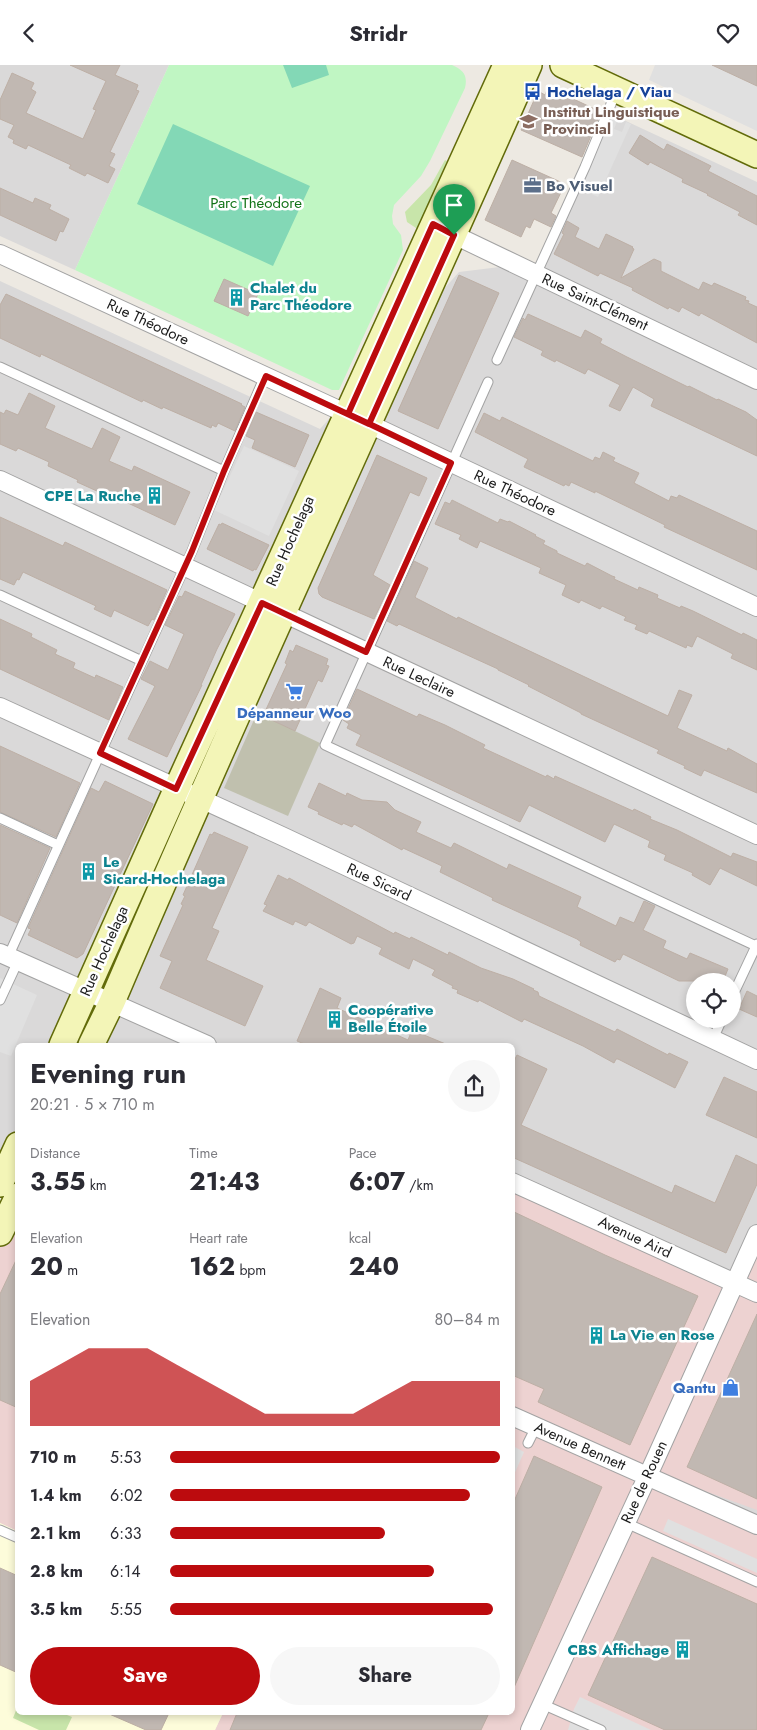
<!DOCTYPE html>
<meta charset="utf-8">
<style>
body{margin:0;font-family:Jost,sans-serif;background:#f7f7f7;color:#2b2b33;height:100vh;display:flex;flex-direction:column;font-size:19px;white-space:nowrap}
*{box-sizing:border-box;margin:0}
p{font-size:16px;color:#7c7c81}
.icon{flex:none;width:28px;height:28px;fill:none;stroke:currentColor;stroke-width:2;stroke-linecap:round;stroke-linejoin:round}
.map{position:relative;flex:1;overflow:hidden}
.sheet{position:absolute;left:15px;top:978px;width:500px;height:672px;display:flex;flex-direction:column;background:#fff;border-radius:8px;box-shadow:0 2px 8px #0003}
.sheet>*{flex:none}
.tools{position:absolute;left:686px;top:908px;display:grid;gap:10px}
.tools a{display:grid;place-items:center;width:55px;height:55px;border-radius:50%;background:#fff;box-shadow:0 2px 8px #0003;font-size:25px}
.pin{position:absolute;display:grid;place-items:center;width:42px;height:42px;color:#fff;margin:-51px -21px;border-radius:50% 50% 50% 0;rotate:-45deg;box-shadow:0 0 5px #0007}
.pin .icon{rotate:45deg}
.round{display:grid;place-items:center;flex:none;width:52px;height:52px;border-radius:26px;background:#f7f7f7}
.headline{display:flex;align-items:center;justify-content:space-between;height:85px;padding:0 15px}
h1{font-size:28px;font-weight:700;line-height:38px}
.metrics{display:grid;grid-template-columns:repeat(3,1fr);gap:8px;height:85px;padding:5px 15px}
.metrics div{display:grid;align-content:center}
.metrics b{font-size:25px;font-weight:700}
.metrics small{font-size:14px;font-weight:400}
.metrics p{font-size:14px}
.chart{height:140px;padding:10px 15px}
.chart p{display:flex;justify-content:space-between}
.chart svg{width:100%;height:90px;margin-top:5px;fill:#bc0b0e;opacity:.7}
.primary-button{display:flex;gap:10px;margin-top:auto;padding:10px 15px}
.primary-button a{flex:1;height:58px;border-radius:30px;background:#bc0b0e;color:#fff;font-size:20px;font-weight:700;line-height:58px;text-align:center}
.primary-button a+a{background:#f7f7f7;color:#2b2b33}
ul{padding:0 15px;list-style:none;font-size:16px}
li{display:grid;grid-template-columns:80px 60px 1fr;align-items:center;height:38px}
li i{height:12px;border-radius:6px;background:#bc0b0e}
header{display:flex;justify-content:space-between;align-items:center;height:65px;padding:0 15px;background:#fff;font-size:22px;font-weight:700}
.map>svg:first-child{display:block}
.residential{fill:#dad9d9;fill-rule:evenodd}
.commercial{fill:#edd2d1}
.education{fill:#fdfcda}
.construction{fill:#c0c0ae}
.grass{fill:#c8e5aa}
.park{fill:#c0f6c3}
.pitch{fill:#83d8b6}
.parking{fill:#e0e0e0}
.building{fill:#c1b8b2;stroke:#bdafa5}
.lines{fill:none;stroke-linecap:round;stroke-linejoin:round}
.service-casing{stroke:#a3a3a3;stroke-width:11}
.minor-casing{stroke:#a3a3a3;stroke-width:20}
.secondary-casing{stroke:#626b0a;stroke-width:28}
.service{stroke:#fff;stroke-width:9}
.minor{stroke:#fff;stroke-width:18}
.secondary{stroke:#f3f5b7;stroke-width:25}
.route-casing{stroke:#fff;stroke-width:10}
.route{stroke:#bc0b0e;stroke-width:6}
.labels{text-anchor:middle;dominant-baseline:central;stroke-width:5;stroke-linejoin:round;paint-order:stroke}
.transit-label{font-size:15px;font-weight:bold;fill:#164399;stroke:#fff;text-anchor:start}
.education-label{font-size:15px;font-weight:bold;fill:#785e54;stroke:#fff;text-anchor:start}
.service-label{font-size:15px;font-weight:bold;fill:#4e5e75;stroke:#fff;text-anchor:start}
.park-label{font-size:15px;fill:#117217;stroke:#fff}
.culture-label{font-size:15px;font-weight:bold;fill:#0d838f;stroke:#fff;text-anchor:start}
.street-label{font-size:15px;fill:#1c1c1c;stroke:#fff}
.shop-label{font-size:15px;font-weight:bold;fill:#366cbe;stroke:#fff}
</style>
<header><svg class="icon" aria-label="back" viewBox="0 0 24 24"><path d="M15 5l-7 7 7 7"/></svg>Stridr<svg class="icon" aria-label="heart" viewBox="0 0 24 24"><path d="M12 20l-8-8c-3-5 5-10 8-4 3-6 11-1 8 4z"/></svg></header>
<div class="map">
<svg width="757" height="1665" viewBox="0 0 757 1665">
<rect width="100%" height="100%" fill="#ede9e2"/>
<!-- residential -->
<path class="residential" d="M 0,0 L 169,0 L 75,205 L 0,171 Z
M 613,50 L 757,117 L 757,1462 L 513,1355 L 512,980 L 18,980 L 17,1129 L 0,1121 L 0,216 L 320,364 L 459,207 L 547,196 ZM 695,916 L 732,916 L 732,954 L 695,954 Z"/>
<!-- commercial -->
<path class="commercial" d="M 513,1117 L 734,1218 L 757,1175 L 757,1445 L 548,1369 L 757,1460 L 757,1665 L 215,1665 L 223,1648 L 512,1648 Z
M 17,1130 L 17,1466 L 0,1458 L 0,1168 Z"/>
<!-- education -->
<path class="education" d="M 0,1458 L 17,1466 L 18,1648 L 223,1648 L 215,1665 L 0,1665 Z"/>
<!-- construction -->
<path class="construction" d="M 257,648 L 320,678 L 288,751 L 224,723 Z"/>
<!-- grass -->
<path class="grass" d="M 445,95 L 447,96 L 418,162 L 416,163 L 407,157 L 405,147 L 431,120 Z
M 17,1643 L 18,1648 L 62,1648 L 72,1652 L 66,1665 L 39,1665 L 13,1653 Z"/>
<!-- park -->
<path class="park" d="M 169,0 L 452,0 C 463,5 468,10 465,23 L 430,96 L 421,111 L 394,140 L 392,151 L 393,159 L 401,170 L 403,185 L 339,325 L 332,325 L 75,205 Z"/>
<!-- pitch -->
<path class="pitch" d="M 283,0 L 326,0 L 329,10 L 292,23 Z
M 173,59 L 310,121 L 273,201 L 137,139 Z"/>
<!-- parking -->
<path class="parking" d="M 655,0 L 712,0 L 757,21 L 757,66 L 649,15 Z
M 612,50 L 618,54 L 614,64 L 622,67 L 626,57 L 631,59 L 598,132 L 579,123 Z
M 244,381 L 299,406 L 269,471 L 214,445 Z
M 0,913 L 37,930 L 11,991 L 0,987 Z
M 513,1381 L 524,1387 L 513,1412 Z
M 668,1454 L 757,1494 L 757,1508 L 663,1466 Z
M 580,1632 L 651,1665 L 568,1665 L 574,1644 Z"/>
<!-- building -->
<path class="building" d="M 70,0 L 120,0 L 115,10 L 138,20 L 136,25 L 139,26 L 110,87 L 115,89 L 109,101 L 115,104 L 108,118 L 87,108 L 85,111 L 69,103 L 71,100 L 28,80 L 26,84 L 13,78 L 14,75 L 8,72 L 14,60 L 0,54 L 0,35 L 12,8 L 34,18 L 31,24 L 36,27 L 26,48 L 83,74 L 96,45 L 93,44 L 106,16 Z
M 712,0 L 757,0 L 757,21 Z
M 548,22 L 601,47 L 582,92 L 521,65 L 538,26 L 545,30 Z
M 640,70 L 664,85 L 667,79 L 711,101 L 708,106 L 757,131 L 757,160 L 738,150 L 740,147 L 707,130 L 708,129 L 682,117 L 683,114 L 650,97 L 648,100 L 629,88 Z
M 512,95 L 565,119 L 551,148 L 556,151 L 551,162 L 534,154 L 530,163 L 526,161 L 521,172 L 485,155 Z
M 0,123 L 33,138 L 35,133 L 51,140 L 49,144 L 69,154 L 63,167 L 60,166 L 56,176 L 0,150 Z
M 567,156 L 579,163 L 575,172 L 599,184 L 606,169 L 633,182 L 632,183 L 634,184 L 621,213 L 654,194 L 661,197 L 661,206 L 699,225 L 703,217 L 712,221 L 714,218 L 746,232 L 745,235 L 749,236 L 748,238 L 757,242 L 757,278 L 701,248 L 699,251 L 682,242 L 679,247 L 669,242 L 668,244 L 632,225 L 633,223 L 600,208 L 598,211 L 554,189 L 564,169 L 562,168 Z
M 459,210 L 499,228 L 438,364 L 398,346 Z
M 224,214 L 258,229 L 248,251 L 214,236 Z
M 6,229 L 242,339 L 241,340 L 245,342 L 235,366 L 218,358 L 216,362 L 212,360 L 211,363 L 163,342 L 162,344 L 143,335 L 142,337 L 41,289 L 40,292 L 0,273 L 0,240 Z
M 528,249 L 581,273 L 585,265 L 602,274 L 600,278 L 627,292 L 688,322 L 689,321 L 717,335 L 718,334 L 746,347 L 757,355 L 757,391 L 651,341 L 654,334 L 633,322 L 620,346 L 609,341 L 620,320 L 588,304 L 585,309 L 556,295 L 555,297 L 541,290 L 543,286 L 514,272 L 523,253 L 525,255 Z
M 29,328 L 55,341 L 45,363 L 92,384 L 102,363 L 120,372 L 109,396 L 132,406 L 134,401 L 190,427 L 175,460 L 100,425 L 99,427 L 77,417 L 78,415 L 48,401 L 49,397 L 18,383 L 16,386 L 0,379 L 0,347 L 4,349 L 6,345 L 18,350 Z
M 256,347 L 309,370 L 295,402 L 252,383 L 255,375 L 246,371 Z
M 484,348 L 500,356 L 502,352 L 593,396 L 595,392 L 600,394 L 603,387 L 615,393 L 613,396 L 639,408 L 634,418 L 669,436 L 671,431 L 677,433 L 679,430 L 757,466 L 757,505 L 664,462 L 665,460 L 595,426 L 595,428 L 571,417 L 569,421 L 565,419 L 564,421 L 524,402 L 528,394 L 475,367 Z
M 377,390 L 427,413 L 419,431 L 410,427 L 373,510 L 390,520 L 374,554 L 322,532 L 319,529 L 318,523 Z
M 452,435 L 498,458 L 500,454 L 508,457 L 509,456 L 536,470 L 535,471 L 545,476 L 543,479 L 557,486 L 557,488 L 585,501 L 587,498 L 612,511 L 615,512 L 614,514 L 638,525 L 639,522 L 658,530 L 657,533 L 680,543 L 681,541 L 693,546 L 742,570 L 743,568 L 757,575 L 757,605 L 731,593 L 733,589 L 697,571 L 692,582 L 687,580 L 686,583 L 649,566 L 647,569 L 635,564 L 637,560 L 624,555 L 626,552 L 602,541 L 600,544 L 581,535 L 579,538 L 562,530 L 566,520 L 539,508 L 541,503 L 480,476 L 477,483 L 459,474 L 461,470 L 435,459 L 445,437 L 450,439 Z
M 0,452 L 63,481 L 65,477 L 167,525 L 154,555 L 152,554 L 148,561 L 114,545 L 111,552 L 94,544 L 96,541 L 23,507 L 19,515 L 17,514 L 14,520 L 0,514 Z
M 222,458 L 269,480 L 256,505 L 254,504 L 253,506 L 207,484 L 219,459 L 221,460 Z
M 414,496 L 428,503 L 415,532 L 416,533 L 457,554 L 458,552 L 487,566 L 668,651 L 679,625 L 692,630 L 677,663 L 727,686 L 728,683 L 757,699 L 757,728 L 704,705 L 701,711 L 684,703 L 685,701 L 657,688 L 659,685 L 581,649 L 581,648 L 528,621 L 529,620 L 498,605 L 498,604 L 399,559 L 397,561 L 387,556 Z
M 185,526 L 235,549 L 217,584 L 201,620 L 202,620 L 167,692 L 128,674 L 155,621 L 141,614 L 150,596 L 168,605 L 184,569 L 165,560 L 179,531 L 182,532 Z
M 0,554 L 32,569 L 31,572 L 57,585 L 55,589 L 75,598 L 73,603 L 95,613 L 96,610 L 123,622 L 109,655 L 0,604 Z
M 296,580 L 328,594 L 326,600 L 329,601 L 322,617 L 318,615 L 295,666 L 263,651 L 287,599 L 285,598 L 290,585 L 293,587 Z
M 357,624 L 417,652 L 419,649 L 445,660 L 485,680 L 483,683 L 546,712 L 547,710 L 554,714 L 555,711 L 633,746 L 634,744 L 651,752 L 650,754 L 677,765 L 731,792 L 733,788 L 757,797 L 757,821 L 720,803 L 710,820 L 692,810 L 693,808 L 664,795 L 666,790 L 648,782 L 650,776 L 614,759 L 605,777 L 529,740 L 520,757 L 356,680 L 361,670 L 347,663 L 349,659 L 343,655 Z
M 0,681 L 80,718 L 56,772 L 0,747 Z
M 105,716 L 153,739 L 83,889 L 77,893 L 28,870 L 31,864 L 28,863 L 91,723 L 99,727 Z
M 319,718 L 346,731 L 347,728 L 362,735 L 387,737 L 395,745 L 421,757 L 416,767 L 451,783 L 454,778 L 507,804 L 509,799 L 581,832 L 577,842 L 616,861 L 620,852 L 634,858 L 644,836 L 655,841 L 643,865 L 666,876 L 663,883 L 687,894 L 690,888 L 728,904 L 723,916 L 679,916 L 623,889 L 620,895 L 617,894 L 615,897 L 580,880 L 581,877 L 577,874 L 492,835 L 493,833 L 440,807 L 442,801 L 403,783 L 402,785 L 354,759 L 352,762 L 343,758 L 342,760 L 318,749 L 319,747 L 308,742 Z
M 0,760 L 50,783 L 17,858 L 0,850 Z
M 214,767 L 248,782 L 212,863 L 219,866 L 206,895 L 263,921 L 245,961 L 160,923 L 172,896 L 160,891 L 183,840 L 181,839 L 185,831 L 183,830 L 210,769 L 212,770 Z
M 278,810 L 288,815 L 289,813 L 394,869 L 395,867 L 410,874 L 411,872 L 448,890 L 449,887 L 481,903 L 513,914 L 534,924 L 533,925 L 538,927 L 539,931 L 581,951 L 615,967 L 617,964 L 668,990 L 669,988 L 688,997 L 675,1023 L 618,994 L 616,994 L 614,998 L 583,981 L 524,954 L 522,957 L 479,935 L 478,937 L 457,928 L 458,925 L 452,923 L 453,921 L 432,910 L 435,905 L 413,894 L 409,904 L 379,889 L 382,883 L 357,871 L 354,878 L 351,879 L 309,857 L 306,861 L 295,856 L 293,860 L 263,846 L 267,840 L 264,839 Z
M 320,923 L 341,933 L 337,943 L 408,975 L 412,965 L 448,980 L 307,980 L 297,976 Z
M 747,926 L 757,931 L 757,952 L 739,944 Z
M 517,990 L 547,1004 L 521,1060 L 672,1128 L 675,1120 L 715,1138 L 736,1090 L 757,1100 L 757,1119 L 726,1188 L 512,1092 L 512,1000 Z
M 724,1012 L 757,1027 L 757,1073 L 706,1050 Z
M 512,1146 L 605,1190 L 698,1231 L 630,1380 L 538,1337 L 544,1324 L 512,1310 Z
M 18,1191 L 18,1343 L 0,1335 L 0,1229 Z
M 757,1249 L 757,1434 L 687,1402 Z
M 534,1391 L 602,1422 L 512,1627 L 512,1441 Z
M 652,1492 L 757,1539 L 757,1665 L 665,1665 L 588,1630 Z
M 0,1503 L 18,1511 L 18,1608 L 0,1600 Z
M 107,1648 L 169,1648 L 161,1665 L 146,1665 Z
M 237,1648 L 489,1648 L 481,1665 L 230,1665 Z"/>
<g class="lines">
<defs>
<path id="service" d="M 497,295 L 585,102 L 616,27
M 0,302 L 224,406
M 488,317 L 325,680 L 756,881
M 0,530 L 142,596
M 0,753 L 58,780
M 8,892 L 192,486 L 224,406 L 265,311
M 732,932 L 757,879
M 0,935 L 18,896
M 713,974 L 722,954
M 528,1378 L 536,1362
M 626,1458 L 757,1517
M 0,1465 L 18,1473
M 542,1639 L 601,1665"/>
<path id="minor" d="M 444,165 L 757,315
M 0,189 L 369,359 L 757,542
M 0,415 L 757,770
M 0,642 L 284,772 L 757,995
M 0,888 L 207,980
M 512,1117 L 757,1228
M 512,1351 L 757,1460
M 530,1665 L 655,1395 L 757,1169"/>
<path id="secondary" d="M 563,0 L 757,90
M 62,980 L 181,714 L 506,0
M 91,980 L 112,937 C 246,623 391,313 529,0
M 0,1119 L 18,1080
M 0,1168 L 18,1131"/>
</defs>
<!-- service casing -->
<use href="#service" class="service-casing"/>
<!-- minor casing -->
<use href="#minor" class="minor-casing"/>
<!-- secondary casing -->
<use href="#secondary" class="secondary-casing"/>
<!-- service -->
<use href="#service" class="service"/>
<!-- minor -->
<use href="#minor" class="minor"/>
<!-- secondary -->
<use href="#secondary" class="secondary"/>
</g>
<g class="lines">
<defs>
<path id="route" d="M 454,170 L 369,359 L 266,311 L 224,406 L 192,486 L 100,688 L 176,724 L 262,538 L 366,587 L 451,398 C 417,382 383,365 348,349 L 433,159 L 454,170"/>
</defs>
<!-- route casing -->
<use href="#route" class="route-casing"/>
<!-- route -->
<use href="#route" class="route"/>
</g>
<!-- icons -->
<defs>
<symbol id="bus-bare" viewBox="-9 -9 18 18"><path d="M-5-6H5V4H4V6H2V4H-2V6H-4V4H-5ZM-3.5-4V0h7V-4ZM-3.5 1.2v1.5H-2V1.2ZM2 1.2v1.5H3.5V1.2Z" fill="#1a4fb4" stroke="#fff" stroke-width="2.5" paint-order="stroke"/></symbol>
<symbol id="university-bare" viewBox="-9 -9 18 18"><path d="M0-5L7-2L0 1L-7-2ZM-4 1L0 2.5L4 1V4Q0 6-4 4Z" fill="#8d6e63" stroke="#fff" stroke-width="2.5" paint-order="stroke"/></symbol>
<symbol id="office-bare" viewBox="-9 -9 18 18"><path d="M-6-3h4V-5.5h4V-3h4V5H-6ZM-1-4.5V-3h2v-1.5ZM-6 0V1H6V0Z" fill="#5c6f8a" stroke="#fff" stroke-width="2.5" paint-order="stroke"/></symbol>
<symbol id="building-bare" viewBox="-9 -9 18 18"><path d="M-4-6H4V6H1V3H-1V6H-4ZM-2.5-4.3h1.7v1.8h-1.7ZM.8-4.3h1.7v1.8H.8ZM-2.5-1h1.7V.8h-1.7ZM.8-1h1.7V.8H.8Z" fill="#0f9aa8" stroke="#fff" stroke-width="2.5" paint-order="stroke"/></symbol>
<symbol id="supermarket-bare" viewBox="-9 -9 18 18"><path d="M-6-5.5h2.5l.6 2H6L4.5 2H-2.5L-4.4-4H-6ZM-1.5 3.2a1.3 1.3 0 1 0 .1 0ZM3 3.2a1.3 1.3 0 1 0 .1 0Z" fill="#3f7fe0" stroke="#fff" stroke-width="2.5" paint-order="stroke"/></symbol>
<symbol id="shop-bare" viewBox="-9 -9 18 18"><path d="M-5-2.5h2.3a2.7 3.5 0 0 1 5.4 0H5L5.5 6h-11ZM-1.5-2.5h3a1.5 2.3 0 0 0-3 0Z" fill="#3f7fe0" stroke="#fff" stroke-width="2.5" paint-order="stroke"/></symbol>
</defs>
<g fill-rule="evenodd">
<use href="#bus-bare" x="520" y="14" width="25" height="25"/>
<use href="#university-bare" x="516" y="44" width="25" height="25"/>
<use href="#office-bare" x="520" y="108" width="25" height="25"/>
<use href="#building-bare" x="224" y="220" width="25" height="25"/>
<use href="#building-bare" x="142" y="418" width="25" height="25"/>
<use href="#supermarket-bare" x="282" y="614" width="25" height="25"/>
<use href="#building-bare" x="76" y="794" width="25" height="25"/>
<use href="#building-bare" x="322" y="942" width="25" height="25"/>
<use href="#building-bare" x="584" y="1258" width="25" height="25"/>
<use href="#shop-bare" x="718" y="1310" width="25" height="25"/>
<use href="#building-bare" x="670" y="1572" width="25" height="25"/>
</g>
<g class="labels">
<!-- transit labels -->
<g class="transit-label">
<text x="547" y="27">Hochelaga / Viau</text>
</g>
<!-- education labels -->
<g class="education-label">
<text x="543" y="47">Institut Linguistique<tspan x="543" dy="17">Provincial</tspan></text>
</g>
<!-- service labels -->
<g class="service-label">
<text x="546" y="121">Bo Visuel</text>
</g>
<!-- park labels -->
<g class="park-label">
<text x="256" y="138">Parc Théodore</text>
</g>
<!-- culture labels -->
<g class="culture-label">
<text x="250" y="223">Chalet du<tspan x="250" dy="17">Parc Théodore</tspan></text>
<text x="141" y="431" text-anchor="end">CPE La Ruche</text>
<text x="103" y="797">Le<tspan x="103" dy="17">Sicard-Hochelaga</tspan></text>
<text x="348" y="945">Coopérative<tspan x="348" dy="17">Belle Étoile</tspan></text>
<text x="610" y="1270">La Vie en Rose</text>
<text x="669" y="1585" text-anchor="end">CBS Affichage</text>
</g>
<!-- street labels -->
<g class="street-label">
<text transform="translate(595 237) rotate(25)">Rue Saint-Clément</text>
<text transform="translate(148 257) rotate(25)">Rue Théodore</text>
<text transform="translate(515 428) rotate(25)">Rue Théodore</text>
<text transform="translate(290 476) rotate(-66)">Rue Hochelaga</text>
<text transform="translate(419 612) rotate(25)">Rue Leclaire</text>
<text transform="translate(379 817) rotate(25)">Rue Sicard</text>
<text transform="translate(104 886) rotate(-66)">Rue Hochelaga</text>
<text transform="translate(635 1172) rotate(25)">Avenue Aird</text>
<text transform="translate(580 1381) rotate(24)">Avenue Bennett</text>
<text transform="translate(644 1417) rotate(-65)">Rue de Rouen</text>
</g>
<!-- shop labels -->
<g class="shop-label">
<text x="294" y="648">Dépanneur Woo</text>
<text x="716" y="1323" text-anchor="end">Qantu</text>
</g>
</g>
</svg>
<div class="tools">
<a><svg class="icon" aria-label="locate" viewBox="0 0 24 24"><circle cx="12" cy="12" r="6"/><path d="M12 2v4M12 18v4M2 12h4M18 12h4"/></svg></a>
</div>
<div class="pin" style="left:454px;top:170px;background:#1e9e55"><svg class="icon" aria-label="arrive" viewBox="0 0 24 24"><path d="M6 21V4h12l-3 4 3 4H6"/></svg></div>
<section class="sheet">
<div class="headline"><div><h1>Evening run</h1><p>20:21 · 5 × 710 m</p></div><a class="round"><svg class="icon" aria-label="share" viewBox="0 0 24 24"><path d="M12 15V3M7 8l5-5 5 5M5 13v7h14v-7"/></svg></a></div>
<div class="metrics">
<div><p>Distance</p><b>3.55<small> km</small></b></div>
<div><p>Time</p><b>21:43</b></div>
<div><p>Pace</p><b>6:07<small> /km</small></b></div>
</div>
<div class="metrics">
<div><p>Elevation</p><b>20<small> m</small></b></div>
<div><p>Heart rate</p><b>162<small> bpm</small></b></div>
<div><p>kcal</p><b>240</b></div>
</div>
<div class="chart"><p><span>Elevation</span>80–84 m</p>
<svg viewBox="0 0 160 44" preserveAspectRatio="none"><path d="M0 44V22L10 14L20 6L30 6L40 6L50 14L60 22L70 30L80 38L90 38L100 38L110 38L120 30L130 22L140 22L150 22L160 22V44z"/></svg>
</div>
<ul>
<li><b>710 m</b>5:53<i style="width:100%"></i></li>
<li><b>1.4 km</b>6:02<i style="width:91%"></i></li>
<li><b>2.1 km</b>6:33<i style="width:65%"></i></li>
<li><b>2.8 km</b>6:14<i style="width:80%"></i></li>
<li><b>3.5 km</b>5:55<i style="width:98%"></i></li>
</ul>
<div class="primary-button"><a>Save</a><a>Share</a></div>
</section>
</div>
